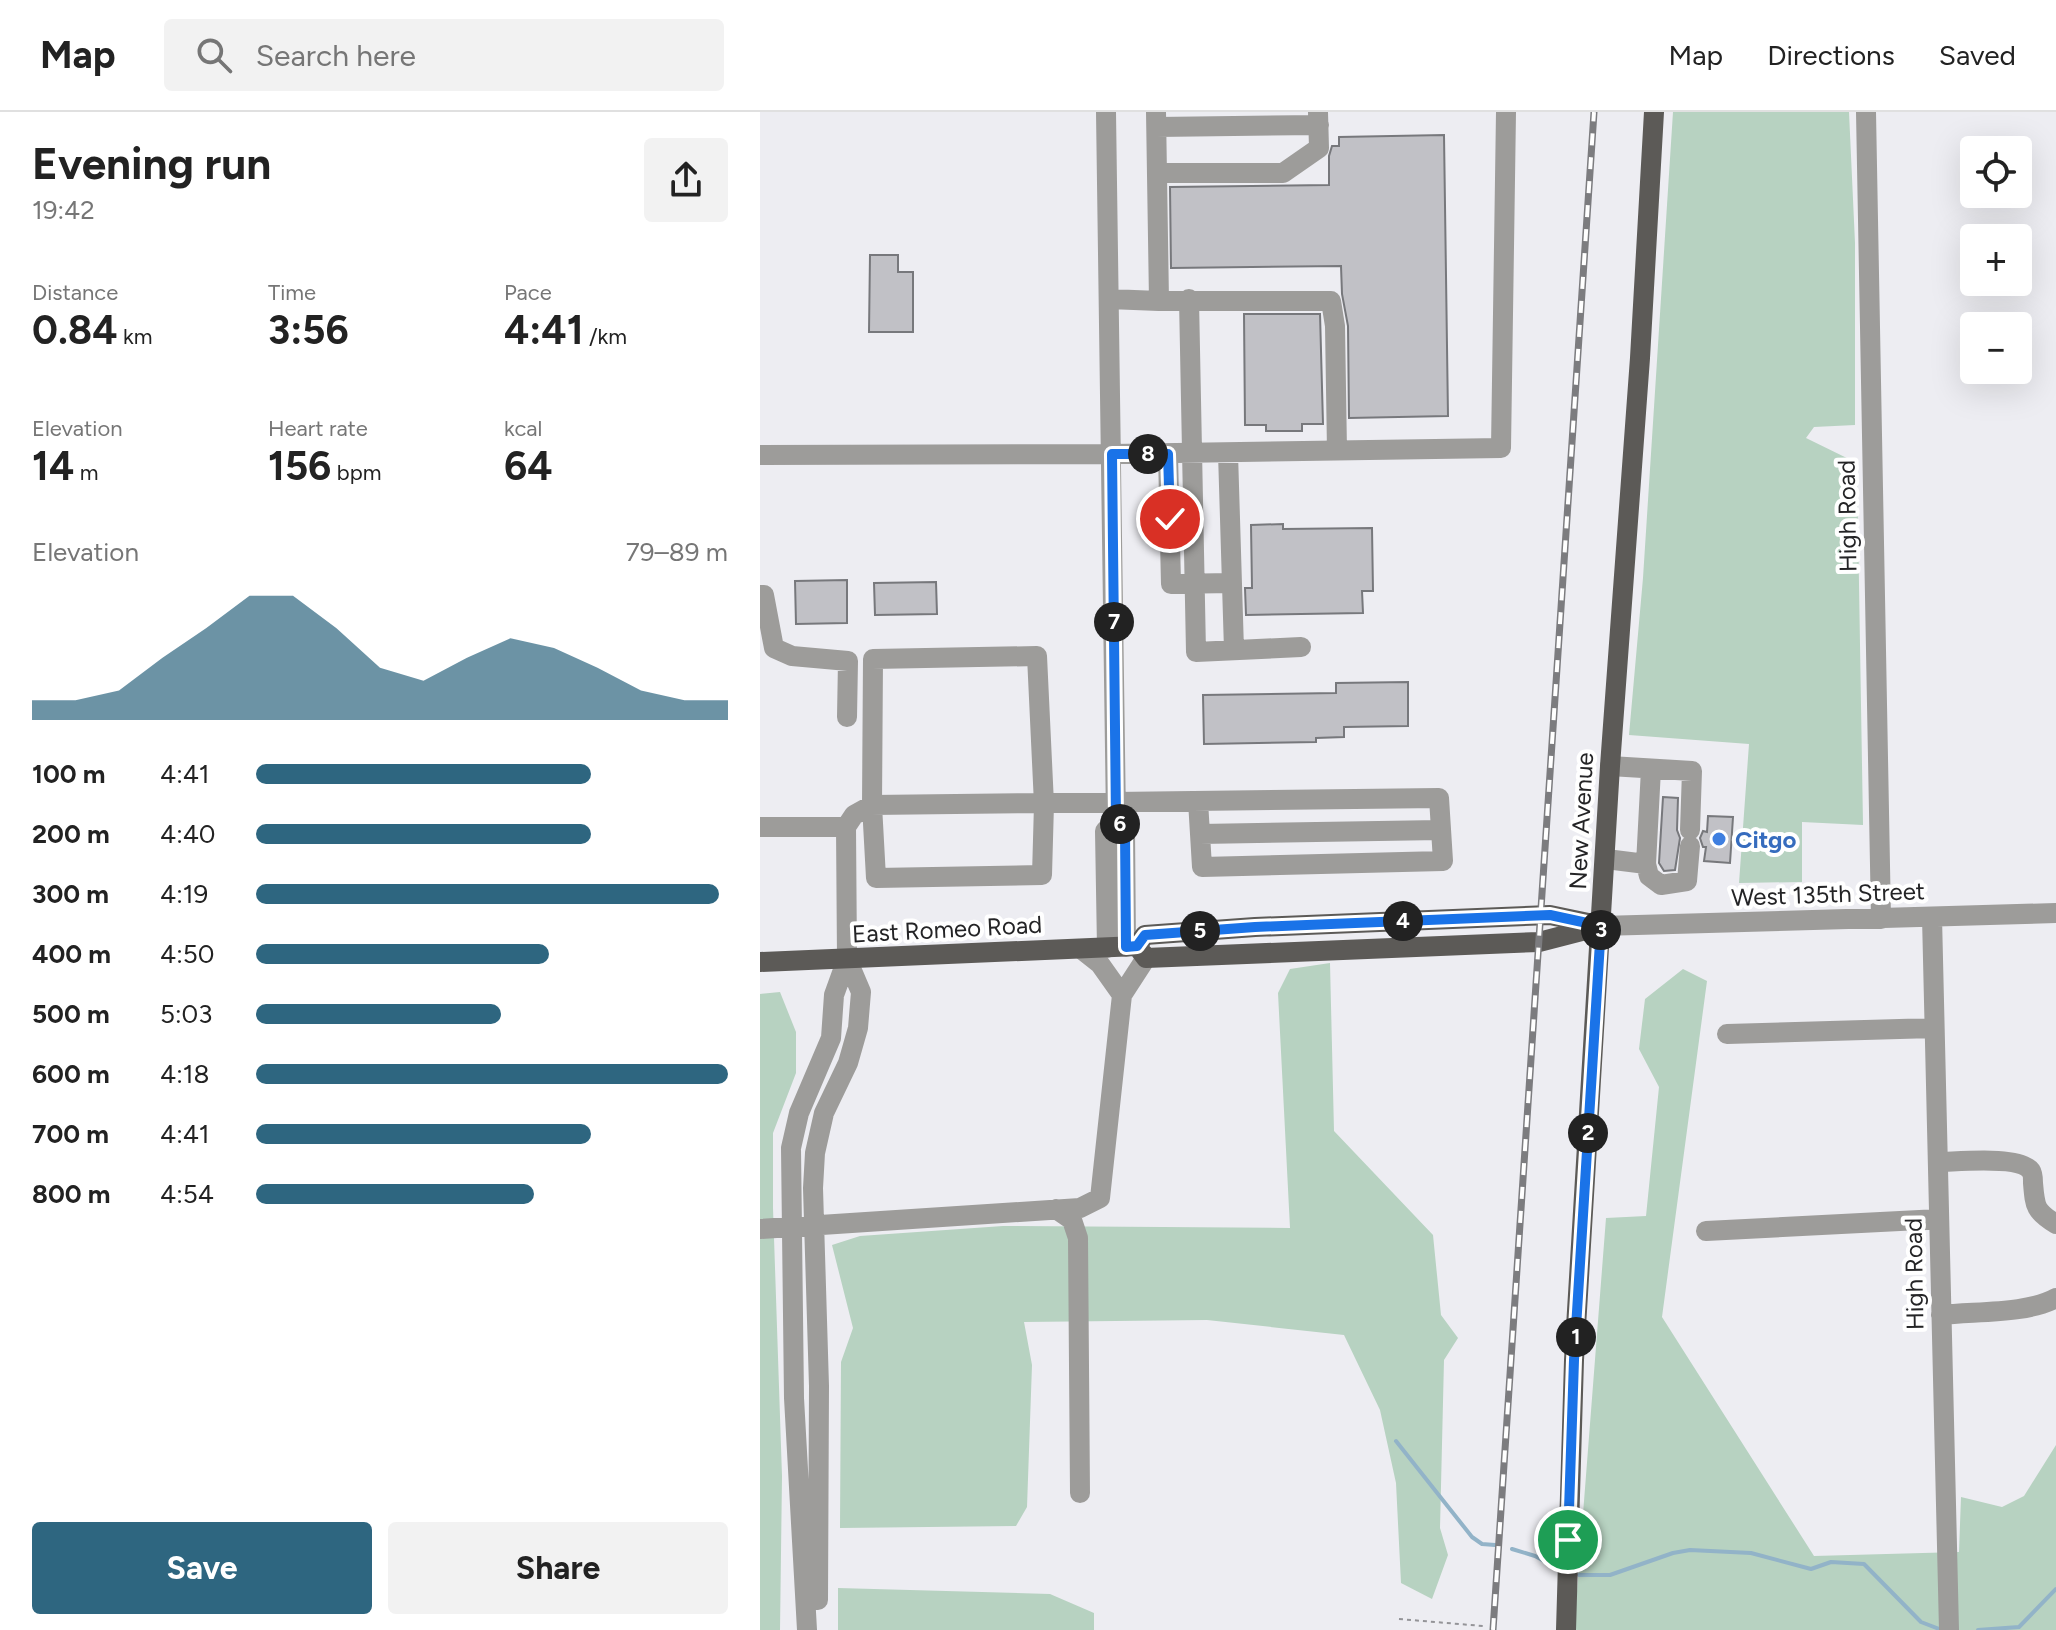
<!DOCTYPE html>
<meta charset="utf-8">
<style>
body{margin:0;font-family:Figtree,sans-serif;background:#f2f2f2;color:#222;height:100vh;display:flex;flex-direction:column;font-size:30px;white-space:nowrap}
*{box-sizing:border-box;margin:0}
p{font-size:26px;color:#767676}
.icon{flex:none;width:44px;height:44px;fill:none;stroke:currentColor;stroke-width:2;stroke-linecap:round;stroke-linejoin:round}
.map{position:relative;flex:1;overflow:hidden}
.panel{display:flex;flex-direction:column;background:#fff;width:760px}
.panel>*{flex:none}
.controls{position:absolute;left:1200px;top:24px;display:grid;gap:16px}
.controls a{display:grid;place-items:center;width:72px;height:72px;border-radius:8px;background:#fff;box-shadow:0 8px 32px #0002;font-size:40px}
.pin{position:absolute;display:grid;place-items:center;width:68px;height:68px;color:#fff;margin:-34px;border:4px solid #fff;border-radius:50%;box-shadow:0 2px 8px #0007}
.km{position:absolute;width:40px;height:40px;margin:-20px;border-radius:50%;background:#222;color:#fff;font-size:22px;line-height:40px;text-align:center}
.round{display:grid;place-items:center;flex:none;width:84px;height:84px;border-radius:8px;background:#f2f2f2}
.head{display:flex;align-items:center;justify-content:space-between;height:136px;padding:0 32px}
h1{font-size:44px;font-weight:700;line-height:60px}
.stats{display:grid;grid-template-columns:repeat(3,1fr);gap:12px;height:136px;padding:8px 32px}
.stats div{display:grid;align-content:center}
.stats b{font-size:40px;font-weight:700}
.stats small{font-size:22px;font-weight:400}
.stats p{font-size:22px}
.chart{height:224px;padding:16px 32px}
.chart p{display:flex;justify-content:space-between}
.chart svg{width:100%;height:144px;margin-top:8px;fill:#2e6680;opacity:.7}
.button{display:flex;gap:16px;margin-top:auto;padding:16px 32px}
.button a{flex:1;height:92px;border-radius:8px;background:#2e6680;color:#fff;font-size:32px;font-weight:700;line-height:92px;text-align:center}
.button a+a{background:#f2f2f2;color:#222}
ul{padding:0 32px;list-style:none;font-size:26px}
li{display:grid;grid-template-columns:128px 96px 1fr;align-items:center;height:60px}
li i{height:20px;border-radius:10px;background:#2e6680}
header{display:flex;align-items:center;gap:48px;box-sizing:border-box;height:112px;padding:0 40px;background:#fff;border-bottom:2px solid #e0e0e0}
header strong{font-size:38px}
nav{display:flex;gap:44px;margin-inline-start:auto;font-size:28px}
.search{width:560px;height:72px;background:#f2f2f2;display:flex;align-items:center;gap:20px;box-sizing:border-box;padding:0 28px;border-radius:8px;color:#767676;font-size:30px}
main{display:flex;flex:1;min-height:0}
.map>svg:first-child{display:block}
.green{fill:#b7d2c1}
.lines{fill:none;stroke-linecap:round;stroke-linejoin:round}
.stream{stroke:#92b3c8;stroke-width:4}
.building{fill:#c1c1c6;stroke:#77787c;stroke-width:2}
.path{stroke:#949498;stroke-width:2;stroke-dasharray:4 4;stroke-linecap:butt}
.minor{stroke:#9d9c9a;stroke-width:20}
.major{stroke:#5c5a57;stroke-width:20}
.rail-casing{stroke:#7c7c7f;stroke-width:7}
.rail{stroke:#fff;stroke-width:4;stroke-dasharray:12;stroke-linecap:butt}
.route-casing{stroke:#fff;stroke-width:16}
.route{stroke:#1a73e8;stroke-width:10}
.shop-dot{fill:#3f7fe0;stroke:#fff;stroke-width:3}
.labels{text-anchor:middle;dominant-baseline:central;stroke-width:8;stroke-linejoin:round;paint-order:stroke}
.street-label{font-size:24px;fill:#242426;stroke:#fff}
.shop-label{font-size:24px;font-weight:bold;fill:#366cbe;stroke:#fff;text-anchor:start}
</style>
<header>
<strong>Map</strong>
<div class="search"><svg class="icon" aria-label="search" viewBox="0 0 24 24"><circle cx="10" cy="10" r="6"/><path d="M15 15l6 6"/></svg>Search here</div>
<nav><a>Map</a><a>Directions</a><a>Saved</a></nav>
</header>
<main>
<section class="panel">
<div class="head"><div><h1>Evening run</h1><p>19:42</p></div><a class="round"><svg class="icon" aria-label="share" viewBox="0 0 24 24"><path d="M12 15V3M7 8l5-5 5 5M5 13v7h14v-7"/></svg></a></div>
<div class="stats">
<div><p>Distance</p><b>0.84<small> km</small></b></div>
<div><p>Time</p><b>3:56</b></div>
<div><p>Pace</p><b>4:41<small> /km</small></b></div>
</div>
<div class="stats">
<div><p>Elevation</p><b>14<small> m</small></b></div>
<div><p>Heart rate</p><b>156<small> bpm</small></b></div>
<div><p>kcal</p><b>64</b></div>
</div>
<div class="chart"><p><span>Elevation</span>79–89 m</p>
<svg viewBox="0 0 160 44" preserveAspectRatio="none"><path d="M0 44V38L10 38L20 35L30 25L40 16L50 6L60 6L70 16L80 28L90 32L100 25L110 19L120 22L130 28L140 35L150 38L160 38V44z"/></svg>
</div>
<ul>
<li><b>100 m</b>4:41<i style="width:71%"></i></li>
<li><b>200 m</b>4:40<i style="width:71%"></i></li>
<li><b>300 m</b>4:19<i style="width:98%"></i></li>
<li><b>400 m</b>4:50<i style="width:62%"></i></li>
<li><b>500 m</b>5:03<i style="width:52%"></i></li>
<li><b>600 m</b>4:18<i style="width:100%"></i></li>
<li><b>700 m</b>4:41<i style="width:71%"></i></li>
<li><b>800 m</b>4:54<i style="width:59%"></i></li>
</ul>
<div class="button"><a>Save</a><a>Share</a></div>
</section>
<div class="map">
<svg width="1296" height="1518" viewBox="0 0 1296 1518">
<rect width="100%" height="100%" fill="#ededf2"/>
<!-- green -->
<path class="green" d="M 913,0 L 1089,0 L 1095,131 L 1095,313 L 1054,315 L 1046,326 L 1097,351 L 1103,713 L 1042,710 L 1042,770 L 979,771 L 989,632 L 869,623 L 883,466 Z
M 570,851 L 574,1019 L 673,1123 L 681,1203 L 698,1226 L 684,1248 L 680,1416 L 688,1443 L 672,1487 L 641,1471 L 636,1371 L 620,1298 L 584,1223 L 447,1208 L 264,1210 L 272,1253 L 267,1395 L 256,1414 L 80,1416 L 81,1250 L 93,1216 L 72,1133 L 100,1124 L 243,1114 L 530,1116 L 518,881 L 530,857 Z
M 923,857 L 947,869 L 902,1205 L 1054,1444 L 1199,1440 L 1201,1385 L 1242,1395 L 1264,1384 L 1296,1333 L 1296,1518 L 814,1518 L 846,1106 L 886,1104 L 899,975 L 879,937 L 885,887 Z
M 20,880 L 36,920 L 36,961 L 13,1021 L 13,1096 L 22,1364 L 20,1518 L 0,1518 L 0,882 Z
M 78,1476 L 290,1482 L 334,1501 L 334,1518 L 78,1518 Z"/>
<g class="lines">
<!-- stream -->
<path class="stream" d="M 636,1329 L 712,1425 L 722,1432 L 735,1433
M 752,1437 L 775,1444 L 799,1457
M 819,1463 L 850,1463 L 913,1441 L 930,1438 L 991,1441 L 1051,1457 L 1071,1450 L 1104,1452 L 1161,1510 L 1182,1518
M 1218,1518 L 1259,1515 L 1296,1477"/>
</g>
<!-- building -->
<path class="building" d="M 684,23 L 688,304 L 589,306 L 588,214 L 582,182 L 581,154 L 411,156 L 410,75 L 569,73 L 569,44 L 572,34 L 579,34 L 579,25 Z
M 110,143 L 138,143 L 138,160 L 153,160 L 153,220 L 109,220 Z
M 484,202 L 560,202 L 563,312 L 542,312 L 542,319 L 506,319 L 506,313 L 485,313 Z
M 523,412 L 523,417 L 612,416 L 613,479 L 602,479 L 603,501 L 486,503 L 485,476 L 492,476 L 491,413 Z
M 87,468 L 87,511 L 36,512 L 35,469 Z
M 176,470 L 177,502 L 115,503 L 114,471 Z
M 648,570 L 648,614 L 584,615 L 584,625 L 556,626 L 556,630 L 444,632 L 443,583 L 576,581 L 576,571 Z
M 903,685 L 918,686 L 917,718 L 920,726 L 915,758 L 904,759 L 899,751 Z
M 948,704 L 973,705 L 970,751 L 944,749 L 946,735 L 943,735 L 940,726 L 943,719 L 947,720 Z"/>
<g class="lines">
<!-- path -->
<path class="path" d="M 639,1507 L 723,1514"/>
<!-- minor -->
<path class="minor" d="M 346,0 L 356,708 L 365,717 L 366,835
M 1106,0 L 1121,807
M 397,15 L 559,13
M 397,61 L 523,61 L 559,36 L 558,0
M 349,187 L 399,189 L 396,0
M 429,187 L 436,540 L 541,535
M 399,189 L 571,189 L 575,214 L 577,339
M 468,341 L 474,538
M 408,342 L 411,472 L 471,471
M 0,343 L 352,342 L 741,336 L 746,0
M 0,483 L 4,483 L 14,536 L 32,544 L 88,549 L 87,605
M 277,544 L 284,692 L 282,763 L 116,766 L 112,693 L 113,547 Z
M 850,654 L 932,659 L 930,718
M 438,689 L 440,722 L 680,718
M 0,715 L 86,715
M 846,747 L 886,752 L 889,764 L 901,773 L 927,769 L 930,734
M 886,752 L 891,657
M 1172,805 L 1189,1518
M 841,814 L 1296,801
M 347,836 L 345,719 L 356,708
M 321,837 L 340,852 L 362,883
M 967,922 L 1174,916
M 1178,1050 C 1196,1050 1260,1043 1271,1059 C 1273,1062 1273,1067 1273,1071 C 1275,1095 1275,1099 1296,1112
M 296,1097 L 312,1108 L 318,1126 L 320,1381
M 0,1117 L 320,1096 L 340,1086 L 362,883 L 386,846
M 946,1119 L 1179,1107
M 1181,1203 C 1214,1199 1268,1202 1296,1186
M 58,1488 L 59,1274 L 53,1076 L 55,1041 L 64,1001 L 88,951 L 98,916 L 101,880 L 87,847
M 47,1518 L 34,1286 L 31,1036 L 39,1001 L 71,926 L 74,883 L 87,847 L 86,715 L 94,703 L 112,693 L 679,686 L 683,749 L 442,755 L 440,722"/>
<!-- major -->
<path class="major" d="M 377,834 L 386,846 L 779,830 L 841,814
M 377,834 L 385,823 L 495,815 L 790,803 L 838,813
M 0,850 L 377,834
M 806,1518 L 814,1248 L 850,654 L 880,246 L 894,0"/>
<defs>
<path id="rail" d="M 733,1518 L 834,0"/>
</defs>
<!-- rail casing -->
<use href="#rail" class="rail-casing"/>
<!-- rail -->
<use href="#rail" class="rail"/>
</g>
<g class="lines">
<defs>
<path id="route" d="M 410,407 L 408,342 L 352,342 L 356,708 L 365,717 L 366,835 L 377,834 L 385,823 L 495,815 L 790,803 L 841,814 L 814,1248 L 808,1428"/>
</defs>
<!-- route casing -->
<use href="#route" class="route-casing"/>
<!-- route -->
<use href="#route" class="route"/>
</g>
<!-- markers -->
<circle class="shop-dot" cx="959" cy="727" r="8"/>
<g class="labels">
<!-- street labels -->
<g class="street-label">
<text transform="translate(1087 404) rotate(-91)">High Road</text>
<text transform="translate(821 709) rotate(-87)">New Avenue</text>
<text transform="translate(1068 782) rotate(-2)">West 135th Street</text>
<text transform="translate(187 817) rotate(-3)">East Romeo Road</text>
<text transform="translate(1154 1162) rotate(-91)">High Road</text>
</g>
<!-- shop labels -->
<g class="shop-label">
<text x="975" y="727">Citgo</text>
</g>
</g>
</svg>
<div class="controls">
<a><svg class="icon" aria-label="locate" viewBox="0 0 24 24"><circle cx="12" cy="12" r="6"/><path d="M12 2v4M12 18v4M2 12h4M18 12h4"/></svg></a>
<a>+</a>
<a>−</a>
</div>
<div class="pin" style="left:808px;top:1428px;background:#1e9e55"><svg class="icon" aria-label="arrive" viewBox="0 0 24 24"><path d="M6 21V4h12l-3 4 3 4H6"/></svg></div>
<div class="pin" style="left:410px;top:407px;background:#d93025"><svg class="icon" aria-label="check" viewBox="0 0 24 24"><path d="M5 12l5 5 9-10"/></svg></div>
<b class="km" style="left:816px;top:1225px">1</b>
<b class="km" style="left:828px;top:1021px">2</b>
<b class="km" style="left:841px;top:818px">3</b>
<b class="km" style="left:643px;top:809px">4</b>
<b class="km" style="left:440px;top:819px">5</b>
<b class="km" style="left:360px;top:712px">6</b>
<b class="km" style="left:354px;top:510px">7</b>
<b class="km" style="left:388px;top:342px">8</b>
</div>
</main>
